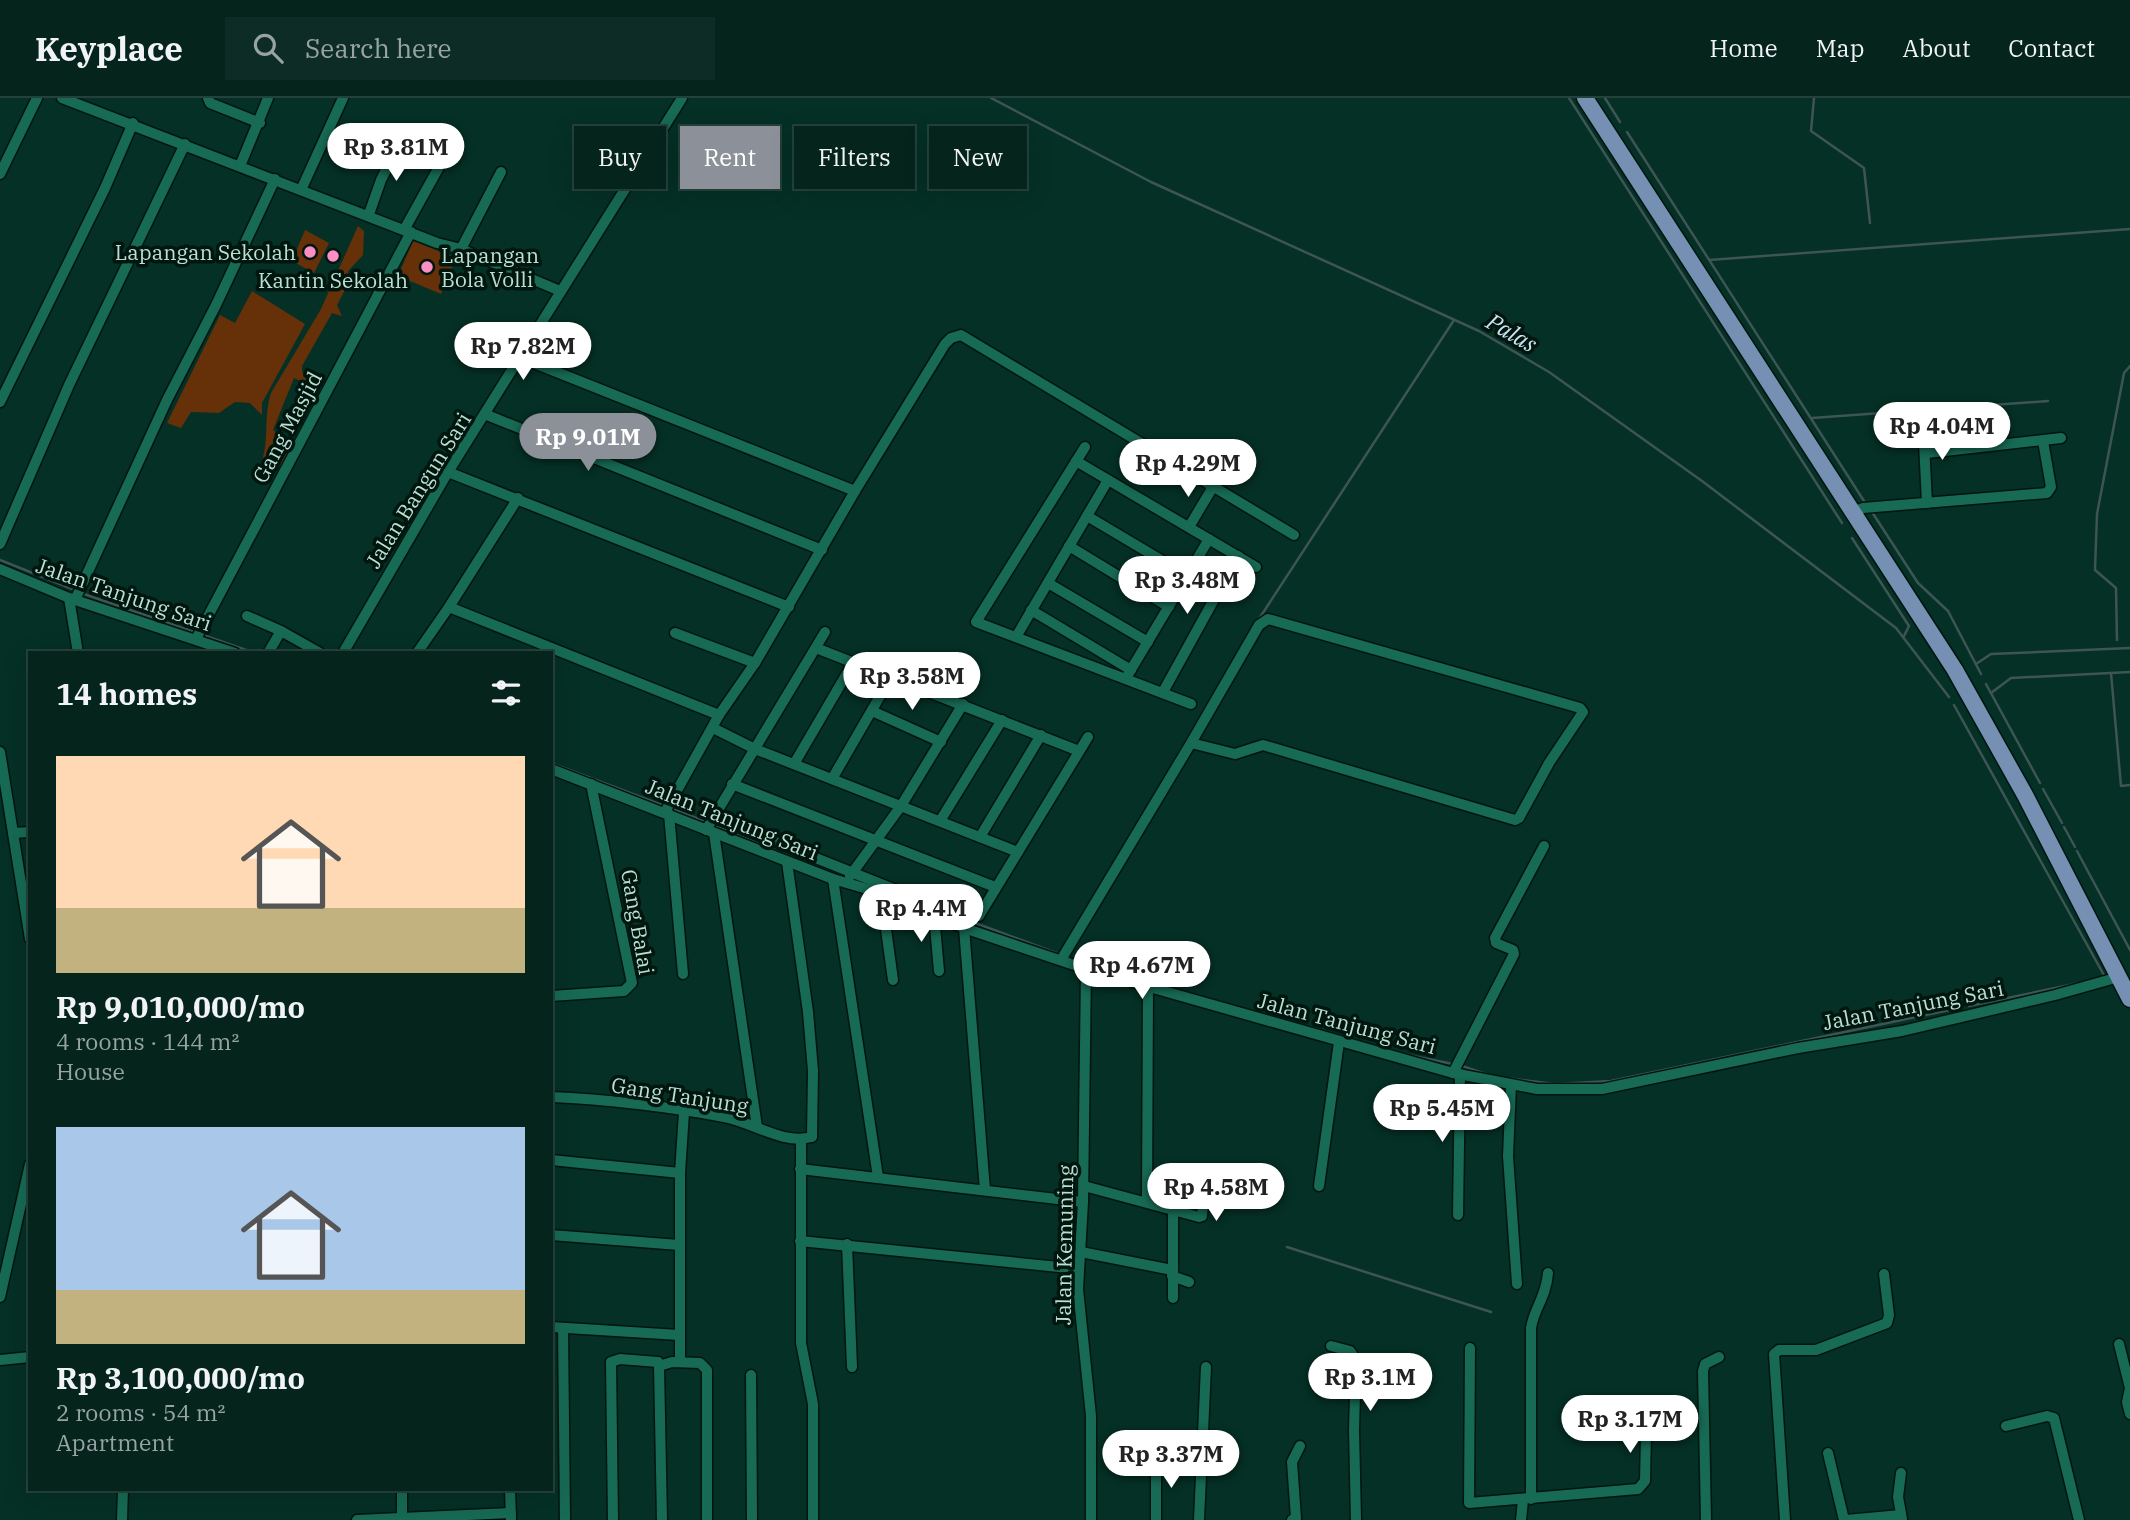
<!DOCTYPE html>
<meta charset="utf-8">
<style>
:root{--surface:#04241c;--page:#0d2c25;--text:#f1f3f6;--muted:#97a4a3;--line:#25413b;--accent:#8c9099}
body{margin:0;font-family:"IBM Plex Serif",serif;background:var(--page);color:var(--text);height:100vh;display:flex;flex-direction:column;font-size:26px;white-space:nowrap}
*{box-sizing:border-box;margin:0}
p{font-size:23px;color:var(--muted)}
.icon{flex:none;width:38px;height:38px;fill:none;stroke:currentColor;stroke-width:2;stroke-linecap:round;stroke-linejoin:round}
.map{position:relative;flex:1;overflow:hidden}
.details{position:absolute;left:28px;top:553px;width:525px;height:840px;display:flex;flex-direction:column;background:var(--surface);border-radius:0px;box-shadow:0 7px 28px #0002,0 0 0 2px var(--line)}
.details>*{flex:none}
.banner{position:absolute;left:574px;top:28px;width:665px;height:63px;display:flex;gap:14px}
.price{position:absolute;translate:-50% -60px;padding:0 16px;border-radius:24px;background:#fff;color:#222;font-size:23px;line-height:46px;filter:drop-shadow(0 2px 4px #0008)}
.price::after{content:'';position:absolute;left:50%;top:42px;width:21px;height:16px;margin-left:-10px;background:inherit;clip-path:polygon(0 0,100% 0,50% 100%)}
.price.selected{background:var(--accent);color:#fff}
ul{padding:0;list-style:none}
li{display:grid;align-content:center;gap:14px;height:371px;padding:0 28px}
li span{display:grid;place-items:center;height:217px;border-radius:0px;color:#555}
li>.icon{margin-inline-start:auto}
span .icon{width:126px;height:126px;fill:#fffc;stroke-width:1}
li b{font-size:30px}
h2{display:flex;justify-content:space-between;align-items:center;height:84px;padding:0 28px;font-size:30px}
.chip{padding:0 24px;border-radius:0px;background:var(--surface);box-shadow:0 7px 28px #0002,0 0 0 2px var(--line);font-size:24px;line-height:63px}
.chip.selected{background:var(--accent);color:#fff}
header{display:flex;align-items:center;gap:42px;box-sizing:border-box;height:98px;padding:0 35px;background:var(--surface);border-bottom:2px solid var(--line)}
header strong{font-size:33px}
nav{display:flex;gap:38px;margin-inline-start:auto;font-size:24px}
.search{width:490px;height:63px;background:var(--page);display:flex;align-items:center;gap:18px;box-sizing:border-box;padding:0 24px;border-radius:0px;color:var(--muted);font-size:26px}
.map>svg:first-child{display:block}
.green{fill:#663009}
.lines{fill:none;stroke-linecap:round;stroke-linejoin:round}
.stream{stroke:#3e5455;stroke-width:2.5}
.minor-casing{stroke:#01160f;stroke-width:13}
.primary-casing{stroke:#01160f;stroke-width:19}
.minor{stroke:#176a54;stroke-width:10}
.primary{stroke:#7590b3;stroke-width:16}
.poi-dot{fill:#fb8fc4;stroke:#01160f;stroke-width:2.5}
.labels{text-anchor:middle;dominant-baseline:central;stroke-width:7;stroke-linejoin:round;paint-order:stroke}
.poi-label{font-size:21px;fill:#bbdfd1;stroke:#01160f;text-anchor:end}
.street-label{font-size:21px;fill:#bbdfd1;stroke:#01160f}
.water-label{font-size:23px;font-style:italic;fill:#cce6f3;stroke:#01160f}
</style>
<header>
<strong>Keyplace</strong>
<div class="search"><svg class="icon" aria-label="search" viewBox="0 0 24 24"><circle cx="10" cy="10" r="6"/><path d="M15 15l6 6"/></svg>Search here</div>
<nav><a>Home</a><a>Map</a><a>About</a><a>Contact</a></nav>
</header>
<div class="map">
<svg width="2130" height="1422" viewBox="0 0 2130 1422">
<rect width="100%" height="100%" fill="#053025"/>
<g class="green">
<path d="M358 128 364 133 363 157 348 173 349 184 337 207 342 218 332 215 302 268V274L319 287 316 290 294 280 273 332 291 344 283 365 274 372 265 371 261 366C270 342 263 319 271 295L321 211Z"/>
<polygon points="305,132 329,145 314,175 292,163"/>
<polygon points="413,143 456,160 441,196 398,178"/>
<polygon points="252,193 305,226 262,305 262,317 250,305 235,304 219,315 191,314 181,330 167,325 220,217 235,225"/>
</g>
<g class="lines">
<g class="stream">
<polyline points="991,0 1151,84 1479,233 1549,274 1702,383 1896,530 1949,599"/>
<polyline points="1569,0 1842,425"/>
<polyline points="1605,0 1620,24"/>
<polyline points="1814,0 1811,33 1864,70 1870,125"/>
<polyline points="1627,34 1864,403"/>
<polyline points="1709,162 2130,131"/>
<polyline points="1812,320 2048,303"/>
<polyline points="1872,414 1918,485 1948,513 1981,576"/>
<polyline points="1852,440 1909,528 1904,538"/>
<polyline points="0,462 75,492"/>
<polyline points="81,495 255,555"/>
<polyline points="1257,524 1454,222"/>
<polyline points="2117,542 2116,490 2095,472 2097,416 2124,275 2130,268"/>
<polyline points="1976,566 1991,556 2130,550"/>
<polyline points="2111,575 2121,688 2130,687"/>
<polyline points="1986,586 2040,685"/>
<polyline points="1991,595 2011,580 2130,574"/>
<polyline points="1954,607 2105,879"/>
<polyline points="551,665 807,762"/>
<polyline points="2043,691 2062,725"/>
<polyline points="1152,702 1212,599"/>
<polyline points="2064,729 2075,749"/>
<polyline points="2077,753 2130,852"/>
<polyline points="967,822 1059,856"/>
<polyline points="1969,908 2089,883"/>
<polyline points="1408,957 1453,966"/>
<polyline points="1462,968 1489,977"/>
<polyline points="1506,980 1555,986 1611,983 1959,910"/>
<polyline points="1287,1149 1491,1214"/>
</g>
<defs>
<g id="minor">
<polyline points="62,0 437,145 461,151 560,193"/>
<polyline points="208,0 210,5 260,25"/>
<polyline points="240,68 268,0"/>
<polyline points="0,76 37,0"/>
<polyline points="301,92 343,0"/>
<polyline points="369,116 381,82 400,43"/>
<polyline points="404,132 454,42"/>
<polyline points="461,151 501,74"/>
<polyline points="519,259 855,393 755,565 719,617 665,714"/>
<polyline points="0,304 105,90 133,25"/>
<polyline points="487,317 822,452"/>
<polyline points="1923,325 1927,405"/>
<polyline points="1085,349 976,524 1191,606"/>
<polyline points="1927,355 2061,340"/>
<polyline points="1076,363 1256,469"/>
<polyline points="448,374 789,509"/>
<polyline points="855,393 945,246 951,240 961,237 1294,437"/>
<polyline points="1853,414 1863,410 2047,395 2051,389 2043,343"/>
<polyline points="1087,418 1188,478"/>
<polyline points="1189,429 1214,387"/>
<polyline points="0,446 69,287 185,46"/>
<polyline points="1069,448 1169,509"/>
<polyline points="0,471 69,500 235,555"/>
<polyline points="1048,485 1148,544"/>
<polyline points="69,500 78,555"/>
<polyline points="75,502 167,302 216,207 275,81"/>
<polyline points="449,509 518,400"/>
<polyline points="1031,512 1131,572"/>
<polyline points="247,518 281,533 268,555"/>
<polyline points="281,533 320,555"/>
<polyline points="675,535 755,565"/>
<polyline points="1016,539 1108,382"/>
<polyline points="196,541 411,134"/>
<polyline points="816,550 1079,653"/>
<polyline points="343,555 448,374 682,0"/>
<polyline points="417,555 449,509 719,617"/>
<polyline points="1126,580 1209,441"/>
<polyline points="1163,594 1238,458"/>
<polyline points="872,613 941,644"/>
<polyline points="713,630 755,651 1018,754"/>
<polyline points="0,654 30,841"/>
<polyline points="794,666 853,565"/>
<polyline points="551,671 833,781 881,795 964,830 1086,871 1453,975 1537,991 1602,991 1798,950 1902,933 2055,897 2119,879"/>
<polyline points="832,681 891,579"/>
<polyline points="732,686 995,789"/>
<polyline points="669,716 683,876"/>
<polyline points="713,719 964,819"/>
<polyline points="940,723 1002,622"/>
<polyline points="706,732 825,534"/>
<polyline points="13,735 30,734"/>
<polyline points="714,735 757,1029"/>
<polyline points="980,739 1041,637"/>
<polyline points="850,778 901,708 963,606"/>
<polyline points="833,781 878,1079"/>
<polyline points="881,795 893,882"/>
<polyline points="934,817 939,873"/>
<polyline points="979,818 1088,639"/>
<polyline points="964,830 985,1092"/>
<polyline points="1061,862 1191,645 1235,656 1263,647 1515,722 1519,720 1549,665 1583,614 1580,610 1268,521 1259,527 1191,645"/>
<polyline points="1086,871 1083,1104 1078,1191 1091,1318 1091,1422"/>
<polyline points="551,898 624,893 632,885 591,686"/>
<polyline points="1453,975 1514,856 1513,852 1496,845 1495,840 1544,748"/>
<polyline points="1511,987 1508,1058 1517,1186"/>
<path d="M551 999C604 1001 672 1009 724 1019 753 1024 782 1047 812 1039L813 973 808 914 787 764"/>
<polyline points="801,1042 801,1245 813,1306 813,1422"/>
<polyline points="551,1062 680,1075"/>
<polyline points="800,1071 1083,1104"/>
<polyline points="1084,1088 1199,1119 1202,1118 1206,1073"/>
<polyline points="1319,1088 1339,944"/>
<polyline points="1147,1103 1148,889"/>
<polyline points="1458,1117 1460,976"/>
<polyline points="551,1137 679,1147"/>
<polyline points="800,1143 1079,1171"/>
<polyline points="847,1146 852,1269"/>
<polyline points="1081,1154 1172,1172"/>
<polyline points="1172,1178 1189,1184"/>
<polyline points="0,1199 30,1066"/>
<polyline points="1173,1200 1173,1113"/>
<polyline points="551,1229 679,1237"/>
<polyline points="563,1230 565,1422"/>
<polyline points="2119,1246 2130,1290 2127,1304 2130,1316"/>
<polyline points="1331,1248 1350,1253 1356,1262 1354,1332 1356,1422"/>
<polyline points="1470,1250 1469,1405 1638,1391 1645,1383 1646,1335"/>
<polyline points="0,1262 30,1259"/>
<polyline points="680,1264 680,1075 684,1014"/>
<polyline points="751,1277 752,1422"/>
<polyline points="2006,1328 2047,1318 2054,1320 2079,1422"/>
<polyline points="1828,1355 1844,1422"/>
<polyline points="1901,1375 1898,1399 1902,1421"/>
<polyline points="510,1391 511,1422"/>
<path d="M1531 1401V1230C1534 1210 1546 1200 1548 1175"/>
<polyline points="122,1422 123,1391"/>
<polyline points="357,1422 511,1415"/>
<polyline points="402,1422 402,1391"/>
<polyline points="613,1422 611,1264 620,1261 658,1264 659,1268"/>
<polyline points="662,1422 659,1268 672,1264 700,1265 707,1272 707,1422"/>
<polyline points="1156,1422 1156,1361"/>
<polyline points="1199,1422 1206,1269"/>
<polyline points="1292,1422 1296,1420 1292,1364 1300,1348"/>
<polyline points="1521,1422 1523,1402"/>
<polyline points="1706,1422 1703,1273 1705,1266 1719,1259"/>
<polyline points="1785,1422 1774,1256 1779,1252 1816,1252 1887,1225 1889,1217 1884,1176"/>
<polyline points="1846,1422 1901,1417"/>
</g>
<polyline id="primary" points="1585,0 1955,572 2025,697 2130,901"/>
</defs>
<use href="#minor" class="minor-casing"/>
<use href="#primary" class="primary-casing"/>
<use href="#minor" class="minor"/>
<use href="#primary" class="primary"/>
</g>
<g class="poi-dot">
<circle cx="310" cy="154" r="7"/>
<circle cx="333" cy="158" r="7"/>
<circle cx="427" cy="169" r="7"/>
</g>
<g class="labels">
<g class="poi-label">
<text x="296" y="154">Lapangan Sekolah</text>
<text x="441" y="157" text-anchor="start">Lapangan<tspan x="441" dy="24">Bola Volli</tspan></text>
<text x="333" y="182" text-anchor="middle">Kantin Sekolah</text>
</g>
<g class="street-label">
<text transform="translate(287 329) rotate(-62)">Gang Masjid</text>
<text transform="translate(418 392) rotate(-58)">Jalan Bangun Sari</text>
<text transform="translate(124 496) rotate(19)">Jalan Tanjung Sari</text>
<text transform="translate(732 721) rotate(22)">Jalan Tanjung Sari</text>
<text transform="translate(638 824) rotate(80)">Gang Balai</text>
<text transform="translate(1913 907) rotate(-11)">Jalan Tanjung Sari</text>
<text transform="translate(1347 925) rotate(15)">Jalan Tanjung Sari</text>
<text transform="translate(680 997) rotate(9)">Gang Tanjung</text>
<text transform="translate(1064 1147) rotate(-89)">Jalan Kemuning</text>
</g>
<g class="water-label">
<text transform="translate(1512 234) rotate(30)">Palas</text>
</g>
</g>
</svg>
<b class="price" style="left:396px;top:85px">Rp 3.81M</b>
<b class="price" style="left:523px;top:284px">Rp 7.82M</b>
<b class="price" style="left:1942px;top:364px">Rp 4.04M</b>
<b class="price selected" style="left:588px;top:375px">Rp 9.01M</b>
<b class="price" style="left:1188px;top:401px">Rp 4.29M</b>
<b class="price" style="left:1187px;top:518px">Rp 3.48M</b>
<b class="price" style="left:912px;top:614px">Rp 3.58M</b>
<b class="price" style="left:921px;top:846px">Rp 4.4M</b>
<b class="price" style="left:1142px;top:903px">Rp 4.67M</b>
<b class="price" style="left:1442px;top:1046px">Rp 5.45M</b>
<b class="price" style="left:1216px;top:1125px">Rp 4.58M</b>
<b class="price" style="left:1370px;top:1315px">Rp 3.1M</b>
<b class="price" style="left:1630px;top:1357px">Rp 3.17M</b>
<b class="price" style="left:1171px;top:1392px">Rp 3.37M</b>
<div class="banner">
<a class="chip">Buy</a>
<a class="chip selected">Rent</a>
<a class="chip">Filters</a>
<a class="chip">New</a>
</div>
<section class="details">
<h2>14 homes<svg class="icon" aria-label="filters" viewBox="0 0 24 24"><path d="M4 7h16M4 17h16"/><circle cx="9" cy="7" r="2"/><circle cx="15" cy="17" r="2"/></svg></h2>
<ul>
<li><span style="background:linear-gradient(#ffd9b3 70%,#c2b280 0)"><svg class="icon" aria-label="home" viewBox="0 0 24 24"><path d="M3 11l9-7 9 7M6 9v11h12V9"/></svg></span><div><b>Rp 9,010,000/mo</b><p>4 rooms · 144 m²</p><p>House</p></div></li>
<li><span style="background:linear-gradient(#a9c7e8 75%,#c2b280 0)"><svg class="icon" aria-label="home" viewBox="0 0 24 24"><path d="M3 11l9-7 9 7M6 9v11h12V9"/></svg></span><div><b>Rp 3,100,000/mo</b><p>2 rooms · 54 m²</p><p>Apartment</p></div></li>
</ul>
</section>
</div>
